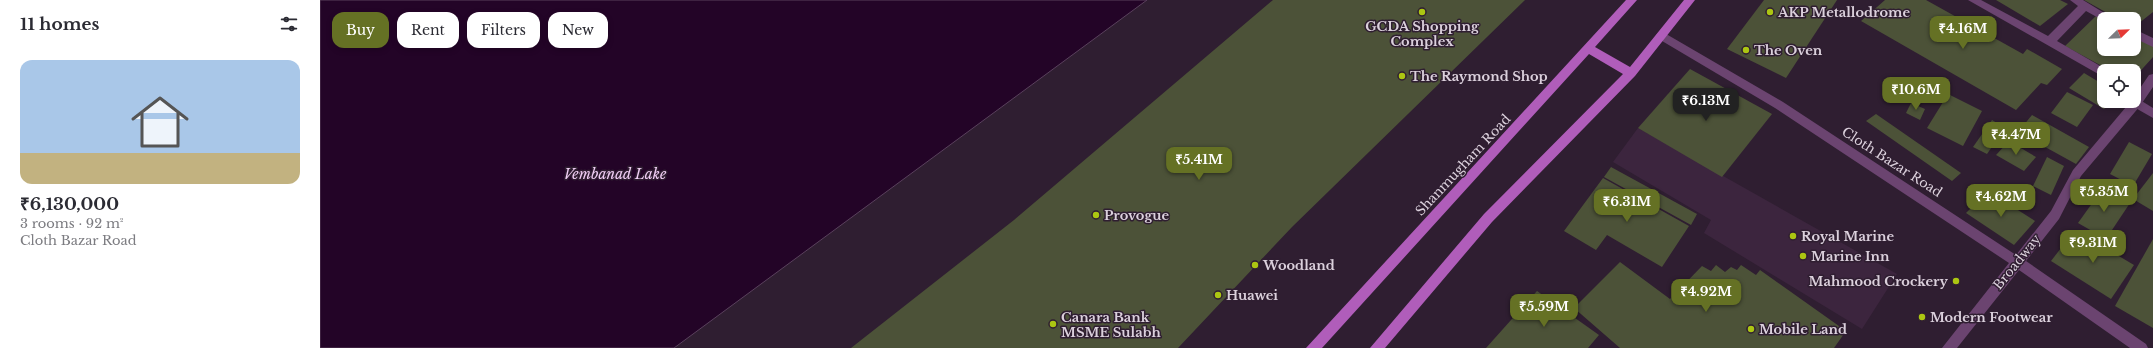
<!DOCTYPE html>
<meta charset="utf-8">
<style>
:root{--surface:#fff;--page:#f2f2f3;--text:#2b2b33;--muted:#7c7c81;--accent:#657124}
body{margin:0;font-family:"Libre Baskerville",serif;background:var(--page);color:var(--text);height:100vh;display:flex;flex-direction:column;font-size:15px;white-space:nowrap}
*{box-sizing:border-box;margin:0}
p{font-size:13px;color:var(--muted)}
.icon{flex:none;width:22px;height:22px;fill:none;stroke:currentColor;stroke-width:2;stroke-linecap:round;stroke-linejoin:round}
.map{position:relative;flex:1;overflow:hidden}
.details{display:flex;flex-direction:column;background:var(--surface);width:320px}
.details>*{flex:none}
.hud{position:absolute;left:12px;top:12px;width:380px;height:36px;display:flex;gap:8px}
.needle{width:26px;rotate:67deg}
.controls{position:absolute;left:1777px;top:12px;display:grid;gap:8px}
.controls a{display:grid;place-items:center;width:44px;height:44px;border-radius:8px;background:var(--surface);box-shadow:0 2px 6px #0003;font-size:20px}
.price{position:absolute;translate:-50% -34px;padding:0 9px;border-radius:8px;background:var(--accent);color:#fff;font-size:13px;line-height:26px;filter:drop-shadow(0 1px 2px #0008)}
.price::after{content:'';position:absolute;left:50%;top:24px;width:12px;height:9px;margin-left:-6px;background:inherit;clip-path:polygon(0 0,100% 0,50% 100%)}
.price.selected{background:#222;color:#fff}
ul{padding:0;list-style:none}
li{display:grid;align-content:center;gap:8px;height:212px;padding:0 20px}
li span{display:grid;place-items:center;height:124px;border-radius:12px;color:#555}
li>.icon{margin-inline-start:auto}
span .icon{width:72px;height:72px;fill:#fffc;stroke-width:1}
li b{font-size:17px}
h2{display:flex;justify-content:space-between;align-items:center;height:48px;padding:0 20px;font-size:17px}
.pill{padding:0 14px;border-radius:12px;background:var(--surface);box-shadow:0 2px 6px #0003;font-size:14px;line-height:36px}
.pill.selected{background:var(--accent);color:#fff}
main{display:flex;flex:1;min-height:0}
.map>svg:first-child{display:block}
.built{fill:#3c253e}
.water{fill:#230427;stroke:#5a415d}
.building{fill:#4c5238}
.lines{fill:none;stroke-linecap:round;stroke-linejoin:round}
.lane{fill:#6b4470;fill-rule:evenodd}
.street{fill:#6b4470;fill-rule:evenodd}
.primary{fill:#b05dba;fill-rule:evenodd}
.poi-dot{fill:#acc612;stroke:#2f1e31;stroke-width:1.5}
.labels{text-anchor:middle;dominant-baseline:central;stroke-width:3;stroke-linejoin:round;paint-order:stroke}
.poi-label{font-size:13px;font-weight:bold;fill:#dbd0dc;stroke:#2f1e31;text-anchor:start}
.street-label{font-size:13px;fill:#dbd0dc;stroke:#2f1e31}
.water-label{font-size:14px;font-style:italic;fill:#f2cff6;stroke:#2f1e31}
</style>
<main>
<section class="details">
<h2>11 homes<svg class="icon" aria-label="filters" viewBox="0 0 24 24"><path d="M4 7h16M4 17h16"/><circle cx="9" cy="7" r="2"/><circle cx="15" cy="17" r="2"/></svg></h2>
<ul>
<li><span style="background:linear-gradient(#a9c7e8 75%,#c2b280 0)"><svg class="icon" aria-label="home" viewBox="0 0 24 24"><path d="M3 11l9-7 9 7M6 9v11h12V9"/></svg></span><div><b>₹6,130,000</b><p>3 rooms · 92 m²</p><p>Cloth Bazar Road</p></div></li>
</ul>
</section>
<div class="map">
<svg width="1833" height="348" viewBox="0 0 1833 348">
<rect width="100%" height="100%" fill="#2f1e31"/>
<polygon class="built" points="1318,128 1577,274 1542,329 1384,233 1391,220 1293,162"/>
<polygon class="water" points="0,0 827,0 354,348 0,348"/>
<g class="building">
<polygon points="953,0 1205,0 972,227 858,348 531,348 694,220"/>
<polygon points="1444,0 1517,0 1466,78 1407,49"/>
<polygon points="1565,0 1606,0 1703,54 1707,49 1742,69 1727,85 1721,83 1696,110 1541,21"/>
<polygon points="1676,0 1740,0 1748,4 1720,26"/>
<polygon points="1764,0 1833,0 1833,12 1814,27 1814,19 1798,19"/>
<polygon points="1776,16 1784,20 1784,49 1814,49 1814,36 1833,46 1833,57 1814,78 1814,71 1791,71 1745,46"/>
<polygon points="1370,69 1452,114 1402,177 1318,128"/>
<polygon points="1764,73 1784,85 1784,101 1792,101 1784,109 1749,88"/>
<polygon points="1747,92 1773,105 1757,127 1731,113"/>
<polygon points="1628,94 1662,111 1643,146 1607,128"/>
<polygon points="1591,103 1605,109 1600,120 1586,113"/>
<polygon points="1556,114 1641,173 1632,181 1546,121"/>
<polygon points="1712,115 1769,147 1756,164 1698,132"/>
<polygon points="1672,120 1685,128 1667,154 1653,147"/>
<polygon points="1689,141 1716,157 1704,171 1676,155"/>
<polygon points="1809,142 1832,154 1813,186 1790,174"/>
<polygon points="1727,157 1744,166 1731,195 1713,186"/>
<polygon points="1291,167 1377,214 1371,225 1284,177"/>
<polygon points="1833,173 1833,211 1813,199"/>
<polygon points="1283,178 1369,226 1342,267 1287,235 1276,250 1244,231"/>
<polygon points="1783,188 1810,203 1786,239 1758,223"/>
<polygon points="1668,191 1715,221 1694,245 1646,213"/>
<polygon points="1755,230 1814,265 1791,299 1731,261"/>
<polygon points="1833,239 1833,328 1795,306"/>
<polygon points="1300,262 1350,299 1382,266 1391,271 1396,265 1405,272 1411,267 1417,270 1421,265 1436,275 1440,270 1526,331 1514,348 1300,348 1254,308"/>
<polygon points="1217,291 1279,335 1268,348 1166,348"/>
</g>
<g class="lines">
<g class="lane">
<polygon points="1648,0 1661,0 1728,36 1758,6 1750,0 1763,0 1794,19 1784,19 1784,21 1766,11 1737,41 1789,71 1784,71 1784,76 1780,75"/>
<polygon points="1814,29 1833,38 1833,47 1814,38"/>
<polygon points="1814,85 1826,90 1828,93 1826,96 1822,97 1814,94"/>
<polygon points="1814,99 1820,100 1833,108 1833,118 1812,106 1810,103"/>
</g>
<polygon class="street" points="1341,31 1463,102 1696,255 1731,211 1753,170 1811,101 1814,101 1814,97 1829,75 1833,74 1833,87 1820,106 1761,176 1739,219 1706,261 1826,344 1828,348 1810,348 1699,270 1637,348 1622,348 1689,263 1455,108 1337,38 1336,35"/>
<polygon class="primary" points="1306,0 1317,0 1275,47 1310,67 1364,0 1375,0 1315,76 1172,222 1065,348 1050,348 1164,214 1303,74 1269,54 1002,348 986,348"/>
</g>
<g class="poi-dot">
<circle cx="1102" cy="12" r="4"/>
<circle cx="1450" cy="12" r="4"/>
<circle cx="1426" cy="50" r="4"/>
<circle cx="1082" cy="76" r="4"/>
<circle cx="776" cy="215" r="4"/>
<circle cx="1473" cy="236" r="4"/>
<circle cx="1483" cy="256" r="4"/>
<circle cx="935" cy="265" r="4"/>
<circle cx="1636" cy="281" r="4"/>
<circle cx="898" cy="295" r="4"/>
<circle cx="1602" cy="317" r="4"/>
<circle cx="733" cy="324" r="4"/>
<circle cx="1431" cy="329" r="4"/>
</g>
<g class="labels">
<g class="poi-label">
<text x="1458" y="12">AKP Metallodrome</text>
<text x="1102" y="26" text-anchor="middle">GCDA Shopping<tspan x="1102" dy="15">Complex</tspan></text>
<text x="1434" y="50">The Oven</text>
<text x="1090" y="76">The Raymond Shop</text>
<text x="784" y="215">Provogue</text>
<text x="1481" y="236">Royal Marine</text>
<text x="1491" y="256">Marine Inn</text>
<text x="943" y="265">Woodland</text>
<text x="1628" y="281" text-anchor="end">Mahmood Crockery</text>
<text x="906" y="295">Huawei</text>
<text x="741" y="317">Canara Bank<tspan x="741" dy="15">MSME Sulabh</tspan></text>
<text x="1610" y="317">Modern Footwear</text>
<text x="1439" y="329">Mobile Land</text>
</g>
<g class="street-label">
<text transform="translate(1572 162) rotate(33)">Cloth Bazar Road</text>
<text transform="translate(1143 165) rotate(-47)">Shanmugham Road</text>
<text transform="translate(1697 262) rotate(-51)">Broadway</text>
</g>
<g class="water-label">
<text x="295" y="174">Vembanad Lake</text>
</g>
</g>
</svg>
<div class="controls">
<a><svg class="needle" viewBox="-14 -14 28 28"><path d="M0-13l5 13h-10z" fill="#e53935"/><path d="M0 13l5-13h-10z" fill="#7c7c81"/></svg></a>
<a><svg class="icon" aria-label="locate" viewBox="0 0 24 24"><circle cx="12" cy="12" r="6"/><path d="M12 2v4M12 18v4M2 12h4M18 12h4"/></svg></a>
</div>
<b class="price" style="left:1643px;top:50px">₹4.16M</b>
<b class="price" style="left:1596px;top:111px">₹10.6M</b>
<b class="price selected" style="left:1386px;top:122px">₹6.13M</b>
<b class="price" style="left:1696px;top:156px">₹4.47M</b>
<b class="price" style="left:879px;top:181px">₹5.41M</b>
<b class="price" style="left:1784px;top:213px">₹5.35M</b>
<b class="price" style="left:1681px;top:218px">₹4.62M</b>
<b class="price" style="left:1307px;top:223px">₹6.31M</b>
<b class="price" style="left:1773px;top:264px">₹9.31M</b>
<b class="price" style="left:1386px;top:313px">₹4.92M</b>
<b class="price" style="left:1224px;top:328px">₹5.59M</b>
<div class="hud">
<a class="pill selected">Buy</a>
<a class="pill">Rent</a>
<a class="pill">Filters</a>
<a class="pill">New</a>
</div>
</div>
</main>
